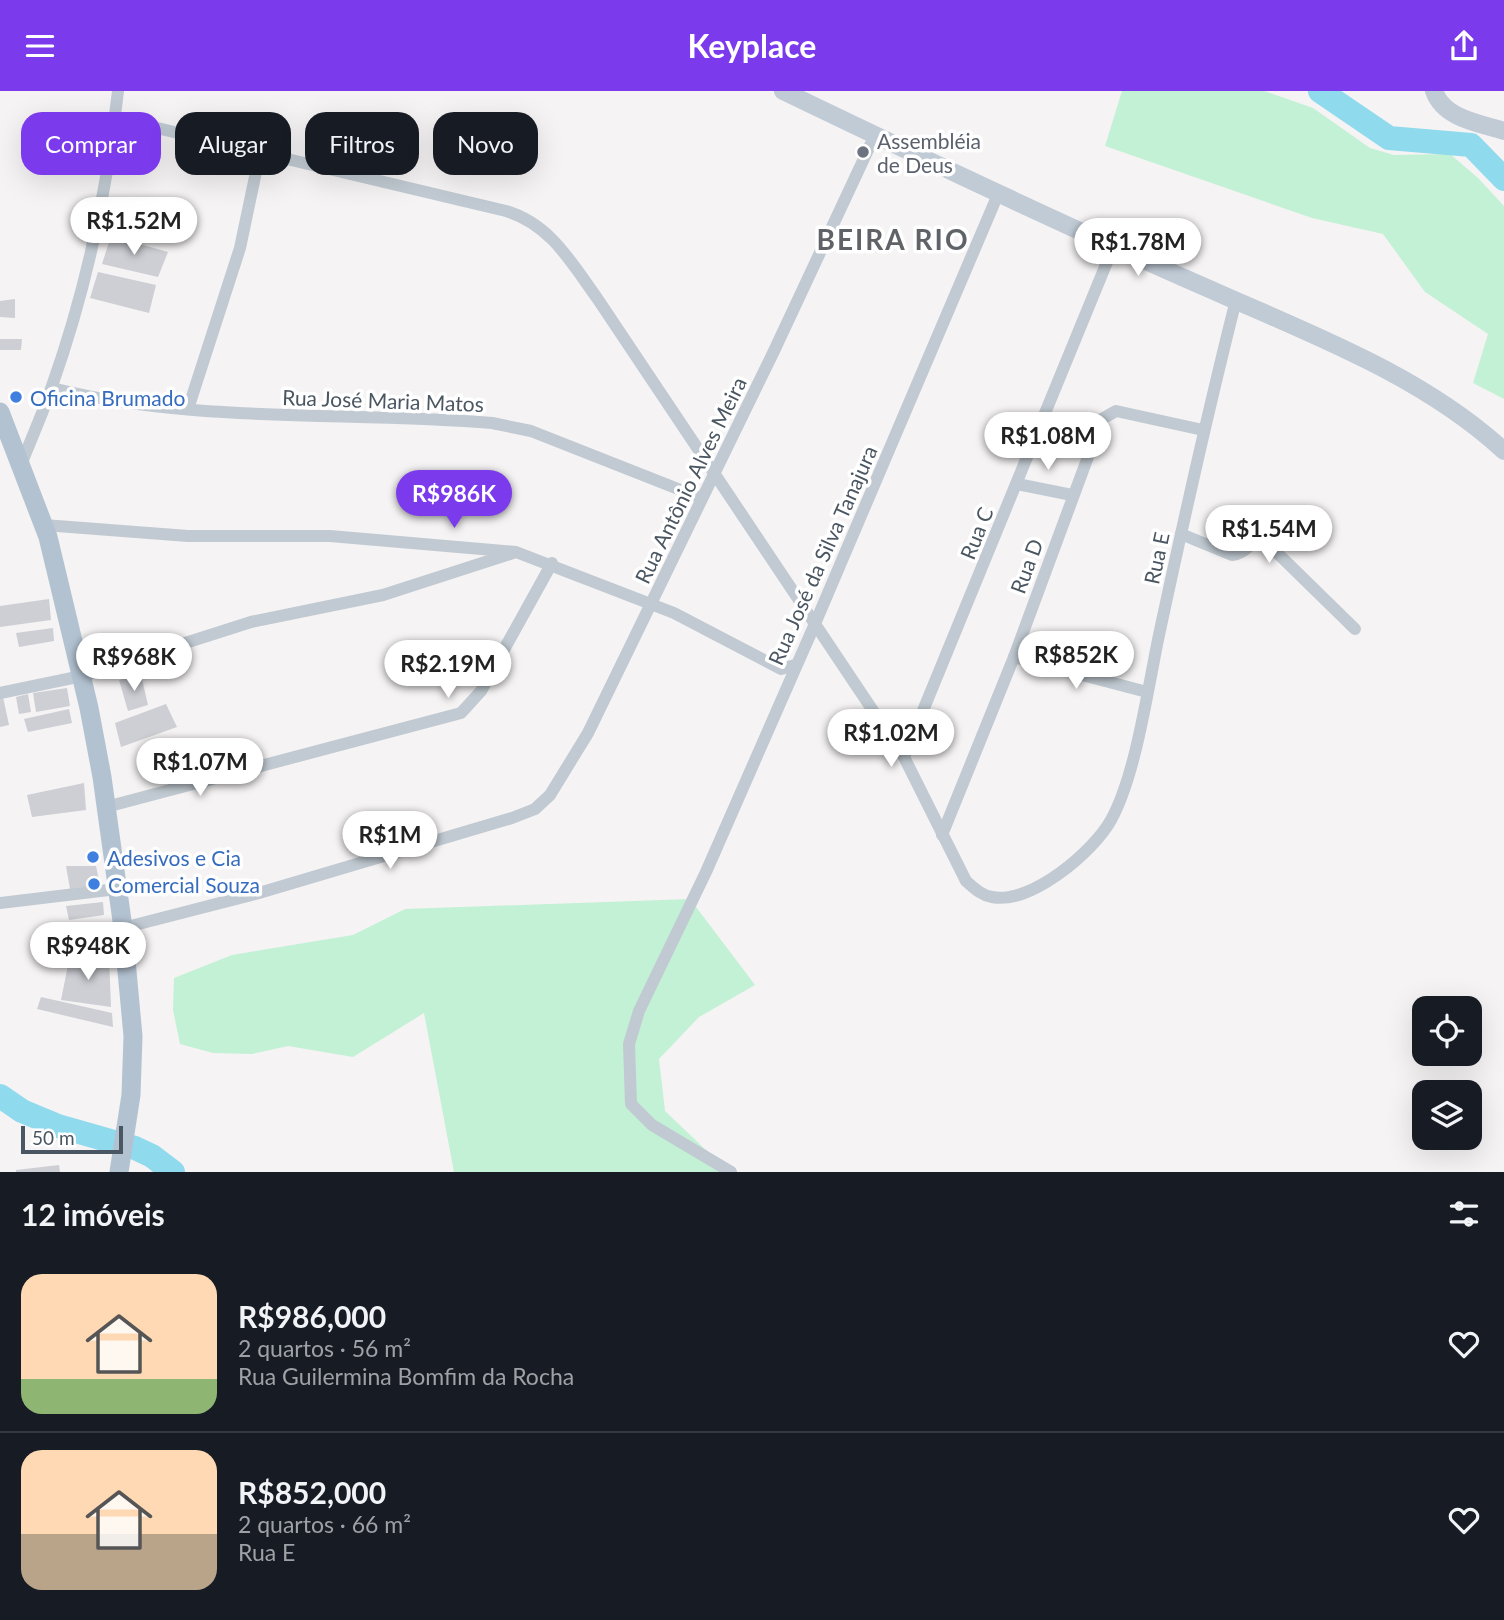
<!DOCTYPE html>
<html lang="pt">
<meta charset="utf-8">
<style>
:root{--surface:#171b24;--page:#242831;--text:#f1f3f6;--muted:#9ea1a6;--line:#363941;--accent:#7c3aed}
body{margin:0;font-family:Lato,sans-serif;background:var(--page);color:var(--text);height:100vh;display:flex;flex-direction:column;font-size:26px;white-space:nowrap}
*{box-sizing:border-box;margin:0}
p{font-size:23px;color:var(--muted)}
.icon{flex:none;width:38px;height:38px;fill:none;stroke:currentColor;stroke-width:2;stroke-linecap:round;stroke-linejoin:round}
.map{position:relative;height:1081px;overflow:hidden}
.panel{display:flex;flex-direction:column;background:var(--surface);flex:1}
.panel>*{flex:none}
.banner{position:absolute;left:21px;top:21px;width:700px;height:63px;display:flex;gap:14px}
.tools{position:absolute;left:1412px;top:905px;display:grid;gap:14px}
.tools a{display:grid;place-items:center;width:70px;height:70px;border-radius:14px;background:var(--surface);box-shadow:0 7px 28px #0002;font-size:35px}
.scale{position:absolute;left:21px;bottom:18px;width:102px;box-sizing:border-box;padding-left:7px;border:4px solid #4a5661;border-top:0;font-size:19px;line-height:24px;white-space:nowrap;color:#4a5661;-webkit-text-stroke:5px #fff;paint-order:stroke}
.price{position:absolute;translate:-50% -60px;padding:0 16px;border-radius:24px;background:#fff;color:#222;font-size:23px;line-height:46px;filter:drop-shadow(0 2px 4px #0008)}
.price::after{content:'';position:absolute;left:50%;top:42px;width:21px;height:16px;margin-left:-10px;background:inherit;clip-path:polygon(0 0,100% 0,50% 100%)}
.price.current{background:var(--accent);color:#fff}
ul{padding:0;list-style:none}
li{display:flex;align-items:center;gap:21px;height:175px;padding:0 21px}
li+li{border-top:2px solid var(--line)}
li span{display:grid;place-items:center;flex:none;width:196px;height:140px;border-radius:21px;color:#555}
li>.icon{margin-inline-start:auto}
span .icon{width:84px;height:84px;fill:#fffc;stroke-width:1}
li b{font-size:30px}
h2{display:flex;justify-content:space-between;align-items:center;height:84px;padding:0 21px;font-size:30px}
.tag{padding:0 24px;border-radius:21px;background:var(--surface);box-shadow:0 7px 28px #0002;font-size:24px;line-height:63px}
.tag.current{background:var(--accent);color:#fff}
header{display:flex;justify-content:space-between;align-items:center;height:91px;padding:0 21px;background:var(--accent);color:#fff;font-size:32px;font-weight:700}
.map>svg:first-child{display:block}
.green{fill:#c3f1d5}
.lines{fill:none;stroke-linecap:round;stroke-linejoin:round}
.river{stroke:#90daee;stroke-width:24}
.building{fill:#cdcfd5}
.street{stroke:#c1cad2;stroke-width:12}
.secondary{stroke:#c1cbd6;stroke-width:18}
.primary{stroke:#b3c2d1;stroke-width:19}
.worship-dot{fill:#6b7280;stroke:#fff;stroke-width:2.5}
.shop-dot{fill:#3f7fe0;stroke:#fff;stroke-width:2.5}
.labels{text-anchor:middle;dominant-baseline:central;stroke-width:7;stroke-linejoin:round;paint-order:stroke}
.worship-label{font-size:21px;fill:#5b616d;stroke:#fff;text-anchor:start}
.shop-label{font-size:21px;fill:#366cbe;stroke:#fff;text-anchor:start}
.street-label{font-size:21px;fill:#4a5661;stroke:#fff}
.district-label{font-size:28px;font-weight:bold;letter-spacing:2px;fill:#5f6368;stroke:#fff}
</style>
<header><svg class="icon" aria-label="menu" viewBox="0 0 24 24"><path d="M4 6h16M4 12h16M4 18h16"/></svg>Keyplace<svg class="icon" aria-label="share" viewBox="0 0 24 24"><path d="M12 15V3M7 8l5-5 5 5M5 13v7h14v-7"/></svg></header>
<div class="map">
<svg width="1504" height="1081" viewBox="0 0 1504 1081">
<rect width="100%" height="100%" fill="#f5f3f3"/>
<g class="green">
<polygon points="1122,0 1264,0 1313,17 1370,57 1394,64 1450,63 1478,87 1504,115 1504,308 1473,292 1488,243 1425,201 1383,143 1312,127 1105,55"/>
<polygon points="690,808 755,894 699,926 659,968 665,1020 729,1081 454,1081 424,922 353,966 288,955 252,963 213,962 180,953 173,919 174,887 232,864 353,844 405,818"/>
</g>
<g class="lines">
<g class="river">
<polyline points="1320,0 1389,47 1471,54 1504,88"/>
<polyline points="0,1005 22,1020 58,1035 135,1057 152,1065 173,1081"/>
</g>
</g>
<g class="building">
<polygon points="111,145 168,161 158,186 102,173"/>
<polygon points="98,181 156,194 149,222 90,207"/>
<polygon points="15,208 15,227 0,226 0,210"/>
<polygon points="0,248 22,248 21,259 0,259"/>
<polygon points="49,508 51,529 0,536 0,515"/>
<polygon points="53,537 54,550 19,556 16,542"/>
<polygon points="141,584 148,614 128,620 119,589"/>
<polygon points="67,597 70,615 36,621 33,602"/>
<polygon points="28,603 31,621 19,623 16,606"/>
<polygon points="0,606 3,606 9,634 0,636"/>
<polygon points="166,613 177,636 121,656 115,632"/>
<polygon points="69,618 72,632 28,641 24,628"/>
<polygon points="84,692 86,719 32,726 27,704"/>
<polygon points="66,775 96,775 100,794 70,798"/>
<polygon points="103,811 104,824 69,829 66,815"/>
<polygon points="107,831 109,856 72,859 71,835"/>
<polygon points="109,866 111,916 61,909 69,869"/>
<polygon points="41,906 112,922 113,936 37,918"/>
<polygon points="59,1074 60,1081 16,1081 16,1079"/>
</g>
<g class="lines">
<g class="street">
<path d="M115 27 506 120C550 133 571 171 597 207L904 666 966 790C974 797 981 804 992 806 1031 814 1094 760 1111 729 1136 684 1148 596 1159 544 1183 432 1208 320 1236 209"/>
<path d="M52 297C195 333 346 320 492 332L531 340 701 407"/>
<polyline points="188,318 240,157 260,62"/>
<path d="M21 374C31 348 43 322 52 295 86 199 107 101 118 0"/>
<polyline points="1017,393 1072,404"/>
<polyline points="44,434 188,445 330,445 516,461 674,522 781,578 795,574"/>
<path d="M1181 443 1232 464C1246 463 1251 449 1263 448L1355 538"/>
<polyline points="1014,566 1147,601"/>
<polyline points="0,602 82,585 251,531 383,504 513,462"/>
<polyline points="904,666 1114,154"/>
<polyline points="106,716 461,622 481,600 552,472"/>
<polyline points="942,744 1014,566 1102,328 1116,320 1203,339"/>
<polyline points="0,812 117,798"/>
<polyline points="123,837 259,802 512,727 535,718 550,704 588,642 774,260 875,44"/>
<polyline points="731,1081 652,1034 631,1013 629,953 639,920 706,781 814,535 999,101"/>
</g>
<g class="secondary">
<path d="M783 0C924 68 1065 135 1207 197 1308 242 1422 284 1504 360"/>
<path d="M1434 0C1444 28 1479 32 1504 40"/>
</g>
<polyline class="primary" points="0,321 48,446 89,617 102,686 123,837 133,945 131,1004 119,1081"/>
</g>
<circle class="worship-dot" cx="863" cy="61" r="7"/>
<g class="shop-dot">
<circle cx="16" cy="306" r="7"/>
<circle cx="93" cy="766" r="7"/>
<circle cx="94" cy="793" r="7"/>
</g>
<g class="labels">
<g class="worship-label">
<text x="877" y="49">Assembléia<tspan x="877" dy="24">de Deus</tspan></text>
</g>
<g class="shop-label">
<text x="30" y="306">Oficina Brumado</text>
<text x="107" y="766">Adesivos e Cia</text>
<text x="108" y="793">Comercial Souza</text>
</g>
<g class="street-label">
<text transform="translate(383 309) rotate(2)">Rua José Maria Matos</text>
<text transform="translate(690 389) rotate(-64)">Rua Antônio Alves Meira</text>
<text transform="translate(976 442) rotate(-68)">Rua C</text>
<text transform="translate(822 464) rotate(-66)">Rua José da Silva Tanajura</text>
<text transform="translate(1156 467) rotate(-78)">Rua E</text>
<text transform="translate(1026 475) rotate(-70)">Rua D</text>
</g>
<g class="district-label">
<text x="893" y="148">BEIRA RIO</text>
</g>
</g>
</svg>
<div class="tools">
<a><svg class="icon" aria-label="locate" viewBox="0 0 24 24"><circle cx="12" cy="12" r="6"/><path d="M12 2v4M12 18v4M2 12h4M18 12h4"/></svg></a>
<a><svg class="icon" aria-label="layers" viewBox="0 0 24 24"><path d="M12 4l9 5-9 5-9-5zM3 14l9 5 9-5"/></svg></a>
</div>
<div class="scale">50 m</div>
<b class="price" style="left:134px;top:166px">R$1.52M</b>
<b class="price" style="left:1138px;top:187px">R$1.78M</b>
<b class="price" style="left:1048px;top:381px">R$1.08M</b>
<b class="price current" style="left:454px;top:439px">R$986K</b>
<b class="price" style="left:1269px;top:474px">R$1.54M</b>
<b class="price" style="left:1076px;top:600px">R$852K</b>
<b class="price" style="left:134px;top:602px">R$968K</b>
<b class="price" style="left:448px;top:609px">R$2.19M</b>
<b class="price" style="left:891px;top:678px">R$1.02M</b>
<b class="price" style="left:200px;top:707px">R$1.07M</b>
<b class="price" style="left:390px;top:780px">R$1M</b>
<b class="price" style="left:88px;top:891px">R$948K</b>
<div class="banner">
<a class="tag current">Comprar</a>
<a class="tag">Alugar</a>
<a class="tag">Filtros</a>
<a class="tag">Novo</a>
</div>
</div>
<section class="panel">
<h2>12 imóveis<svg class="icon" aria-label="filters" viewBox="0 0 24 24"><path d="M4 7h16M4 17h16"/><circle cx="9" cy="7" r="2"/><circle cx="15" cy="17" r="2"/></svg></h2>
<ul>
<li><span style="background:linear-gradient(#ffd9b3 75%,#8fb573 0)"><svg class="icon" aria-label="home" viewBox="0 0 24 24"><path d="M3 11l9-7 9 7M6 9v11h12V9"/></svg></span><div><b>R$986,000</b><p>2 quartos · 56 m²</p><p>Rua Guilermina Bomfim da Rocha</p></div><svg class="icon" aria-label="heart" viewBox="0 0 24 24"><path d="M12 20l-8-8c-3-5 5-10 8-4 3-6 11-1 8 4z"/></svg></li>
<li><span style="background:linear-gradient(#ffd9b3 60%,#b9a48a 0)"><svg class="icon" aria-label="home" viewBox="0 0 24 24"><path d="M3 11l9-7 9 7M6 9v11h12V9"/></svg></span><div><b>R$852,000</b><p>2 quartos · 66 m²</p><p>Rua E</p></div><svg class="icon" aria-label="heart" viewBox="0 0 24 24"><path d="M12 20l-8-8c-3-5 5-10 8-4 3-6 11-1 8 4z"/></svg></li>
</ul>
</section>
